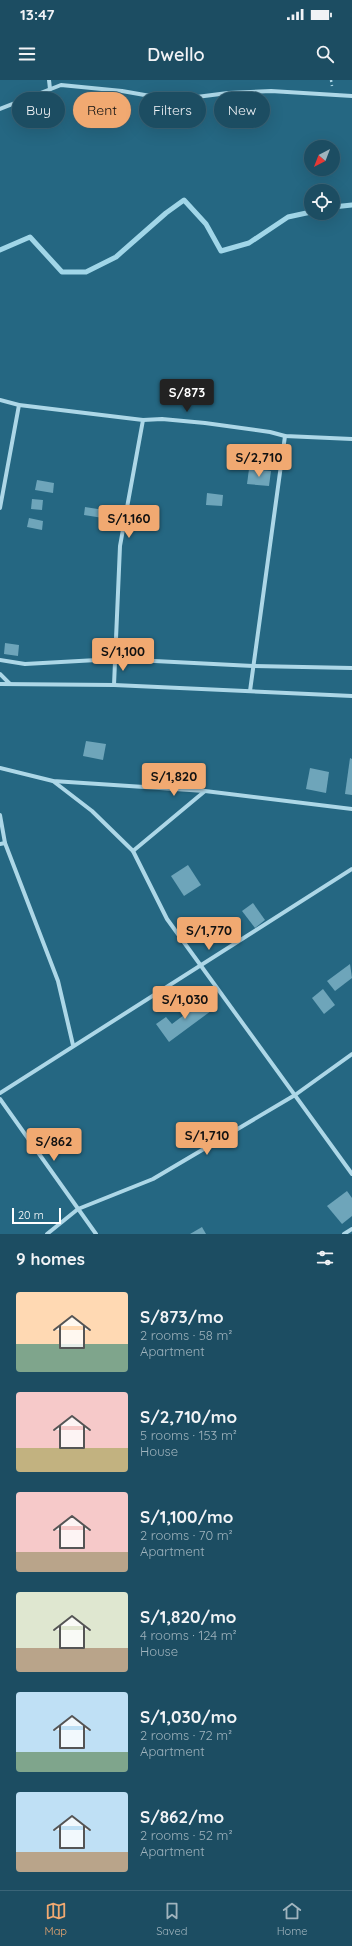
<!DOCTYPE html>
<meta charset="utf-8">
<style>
:root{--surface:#1c4d62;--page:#29576b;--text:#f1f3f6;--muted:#a0b4be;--line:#3a6477;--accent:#f1a971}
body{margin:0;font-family:Quicksand,sans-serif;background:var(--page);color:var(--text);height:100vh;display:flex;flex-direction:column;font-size:15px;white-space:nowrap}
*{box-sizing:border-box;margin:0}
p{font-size:13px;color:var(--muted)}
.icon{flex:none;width:22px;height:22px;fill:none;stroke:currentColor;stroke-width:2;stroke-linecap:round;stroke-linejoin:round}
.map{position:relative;height:1154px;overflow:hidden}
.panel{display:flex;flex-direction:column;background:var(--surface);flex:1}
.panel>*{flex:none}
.top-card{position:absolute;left:12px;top:12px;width:328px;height:36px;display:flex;gap:8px}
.needle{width:26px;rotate:222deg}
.controls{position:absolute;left:304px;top:60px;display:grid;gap:8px}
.controls a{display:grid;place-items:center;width:36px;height:36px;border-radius:50%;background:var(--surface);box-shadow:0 4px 16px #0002,0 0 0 1px var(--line);font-size:20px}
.scale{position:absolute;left:12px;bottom:10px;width:49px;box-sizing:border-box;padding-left:4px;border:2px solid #fff;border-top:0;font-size:11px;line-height:14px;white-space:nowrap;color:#fff;-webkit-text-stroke:3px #256782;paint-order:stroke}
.price{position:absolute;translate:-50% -34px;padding:0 9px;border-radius:4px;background:var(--accent);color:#111;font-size:13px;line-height:26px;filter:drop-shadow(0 1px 2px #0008)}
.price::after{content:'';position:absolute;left:50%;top:24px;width:12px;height:9px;margin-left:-6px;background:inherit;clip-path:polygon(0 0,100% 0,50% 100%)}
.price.selected{background:#222;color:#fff}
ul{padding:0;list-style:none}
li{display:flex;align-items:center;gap:12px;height:100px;padding:0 16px}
li span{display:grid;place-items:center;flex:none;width:112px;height:80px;border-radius:4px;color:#555}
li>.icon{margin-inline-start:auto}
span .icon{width:48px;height:48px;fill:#fffc;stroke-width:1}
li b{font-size:17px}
h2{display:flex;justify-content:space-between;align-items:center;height:48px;padding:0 16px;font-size:17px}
.pill{padding:0 14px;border-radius:18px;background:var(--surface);box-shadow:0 4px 16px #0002,0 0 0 1px var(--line);font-size:14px;line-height:36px}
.pill.selected{background:var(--accent);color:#111}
.status{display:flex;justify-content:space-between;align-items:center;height:28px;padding:0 20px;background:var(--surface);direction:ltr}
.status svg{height:11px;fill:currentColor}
header{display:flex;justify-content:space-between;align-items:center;height:52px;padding:0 16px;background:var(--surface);font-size:18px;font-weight:600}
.menu{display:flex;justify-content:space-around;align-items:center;height:56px;border-top:1px solid var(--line);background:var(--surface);font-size:11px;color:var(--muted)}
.menu a{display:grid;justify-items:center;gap:2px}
.menu .selected{color:var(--accent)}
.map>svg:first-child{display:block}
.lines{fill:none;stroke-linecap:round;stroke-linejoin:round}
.stream{stroke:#a1d6e8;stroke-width:5}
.building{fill:#6ea5ba}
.path{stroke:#add7e7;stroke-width:2.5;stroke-dasharray:2 3;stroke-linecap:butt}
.minor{stroke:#add7e7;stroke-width:4}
</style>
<div class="status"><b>13:47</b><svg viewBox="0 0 49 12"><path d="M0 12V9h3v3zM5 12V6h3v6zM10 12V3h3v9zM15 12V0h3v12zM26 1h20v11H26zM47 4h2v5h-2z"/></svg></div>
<header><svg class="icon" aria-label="menu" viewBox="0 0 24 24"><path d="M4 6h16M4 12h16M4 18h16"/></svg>Dwello<svg class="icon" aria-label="search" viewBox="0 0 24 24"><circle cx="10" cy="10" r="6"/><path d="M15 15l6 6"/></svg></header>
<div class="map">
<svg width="352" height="1154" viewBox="0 0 352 1154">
<rect width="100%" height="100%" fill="#256782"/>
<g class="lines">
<g class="stream">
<polyline points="333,127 352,125"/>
<polyline points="0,170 30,157 62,192 86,192 116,177 166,133 184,120 206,144 221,171 249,163 288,137 311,132"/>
</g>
</g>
<g class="building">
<polygon points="249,389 271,391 269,406 247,404"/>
<polygon points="37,400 54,403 53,413 35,410"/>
<polygon points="207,413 223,415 222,426 206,425"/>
<polygon points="32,419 43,420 42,430 31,429"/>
<polygon points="85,427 104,430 103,438 84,435"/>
<polygon points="29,438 43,441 42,450 27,447"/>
<polygon points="5,563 19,565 18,576 4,574"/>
<polygon points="86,661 106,664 103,680 83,676"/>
<polygon points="350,678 352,679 352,715 345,714"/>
<polygon points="310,688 329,692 326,713 306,709"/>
<polygon points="188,785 201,805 184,816 171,796"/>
<polygon points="253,823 265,840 255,848 242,831"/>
<polygon points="350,884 352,898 335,911 327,901"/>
<polygon points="323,909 335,925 324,934 312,918"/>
<polygon points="208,917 215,928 169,962 156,944 166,937 172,944"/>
<polygon points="347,1111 352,1118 352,1136 342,1144 327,1126"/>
<polygon points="202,1147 206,1154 190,1154"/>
</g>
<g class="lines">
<polyline class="path" points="331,0 332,6"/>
<g class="minor">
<polyline points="49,0 50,9"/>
<polyline points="0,29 61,5 122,11 173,20 228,13 271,11 352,16"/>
<polyline points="0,320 19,325 143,340 162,339 205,343 270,352 285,356 352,359"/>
<polyline points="0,428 19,325"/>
<polyline points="0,580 25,584 115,579 253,586 352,588"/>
<polyline points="0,594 10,604"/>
<polyline points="0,604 114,605 352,616"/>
<polyline points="114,605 120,466 143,340"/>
<polyline points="250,611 285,356"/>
<polyline points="0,688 53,701 205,711 352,729"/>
<polyline points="53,701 92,731 133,771 167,839 352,1094"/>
<polyline points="0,735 5,763 0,764"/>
<polyline points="5,763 58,901 73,965"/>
<polyline points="133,771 205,711"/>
<polyline points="0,1013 352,789"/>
<polyline points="0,1019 96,1154"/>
<polyline points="47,1154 78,1129 153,1099 295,1015 352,974"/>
<polyline points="344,1154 352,1149"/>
</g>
</g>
</svg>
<div class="controls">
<a><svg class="needle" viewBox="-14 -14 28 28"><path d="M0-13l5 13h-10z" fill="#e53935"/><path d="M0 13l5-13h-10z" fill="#a0b4be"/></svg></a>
<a><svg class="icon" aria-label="locate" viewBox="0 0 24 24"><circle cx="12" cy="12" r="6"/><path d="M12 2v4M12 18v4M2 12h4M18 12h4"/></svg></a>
</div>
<div class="scale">20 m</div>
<b class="price selected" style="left:187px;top:333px">S/873</b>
<b class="price" style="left:259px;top:398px">S/2,710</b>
<b class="price" style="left:129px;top:459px">S/1,160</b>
<b class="price" style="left:123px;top:592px">S/1,100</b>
<b class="price" style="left:174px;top:717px">S/1,820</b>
<b class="price" style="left:209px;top:871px">S/1,770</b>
<b class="price" style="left:185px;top:940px">S/1,030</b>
<b class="price" style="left:207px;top:1076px">S/1,710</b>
<b class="price" style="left:54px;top:1082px">S/862</b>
<div class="top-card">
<a class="pill">Buy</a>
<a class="pill selected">Rent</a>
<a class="pill">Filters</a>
<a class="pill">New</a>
</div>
</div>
<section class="panel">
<h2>9 homes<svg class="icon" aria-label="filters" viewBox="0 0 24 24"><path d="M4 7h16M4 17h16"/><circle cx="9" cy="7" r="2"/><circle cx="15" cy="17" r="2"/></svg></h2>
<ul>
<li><span style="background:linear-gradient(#ffd9b3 65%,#7fa58c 0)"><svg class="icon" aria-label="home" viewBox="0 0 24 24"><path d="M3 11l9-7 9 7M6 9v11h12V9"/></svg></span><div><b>S/873/mo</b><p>2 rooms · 58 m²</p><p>Apartment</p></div></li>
<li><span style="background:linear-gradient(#f6c9c9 70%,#c2b280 0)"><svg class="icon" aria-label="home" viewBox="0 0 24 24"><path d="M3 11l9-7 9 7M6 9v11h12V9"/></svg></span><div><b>S/2,710/mo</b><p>5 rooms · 153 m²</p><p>House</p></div></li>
<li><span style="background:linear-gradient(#f6c9c9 75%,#b9a48a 0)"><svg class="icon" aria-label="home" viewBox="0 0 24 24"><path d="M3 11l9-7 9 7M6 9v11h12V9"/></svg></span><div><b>S/1,100/mo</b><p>2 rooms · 70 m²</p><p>Apartment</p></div></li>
<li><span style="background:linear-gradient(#dfe7d0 70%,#b9a48a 0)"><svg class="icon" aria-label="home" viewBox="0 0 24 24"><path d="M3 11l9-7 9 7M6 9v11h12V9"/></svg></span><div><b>S/1,820/mo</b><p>4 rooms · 124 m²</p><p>House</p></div></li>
<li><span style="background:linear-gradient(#bfe0f5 75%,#7fa58c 0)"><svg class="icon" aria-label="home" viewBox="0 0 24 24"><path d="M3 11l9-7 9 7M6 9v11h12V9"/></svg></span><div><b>S/1,030/mo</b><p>2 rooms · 72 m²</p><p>Apartment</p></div></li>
<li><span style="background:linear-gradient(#bfe0f5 75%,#b9a48a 0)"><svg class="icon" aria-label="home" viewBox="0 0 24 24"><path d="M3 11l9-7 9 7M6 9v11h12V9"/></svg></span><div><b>S/862/mo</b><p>2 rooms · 52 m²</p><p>Apartment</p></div></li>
</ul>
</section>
<nav class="menu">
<a class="selected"><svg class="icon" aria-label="map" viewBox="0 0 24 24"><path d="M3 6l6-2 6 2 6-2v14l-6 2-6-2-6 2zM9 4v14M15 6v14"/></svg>Map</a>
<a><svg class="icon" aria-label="saved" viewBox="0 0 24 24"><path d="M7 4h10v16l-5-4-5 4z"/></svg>Saved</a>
<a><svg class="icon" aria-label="home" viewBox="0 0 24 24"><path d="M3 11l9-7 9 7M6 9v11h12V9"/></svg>Home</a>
</nav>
